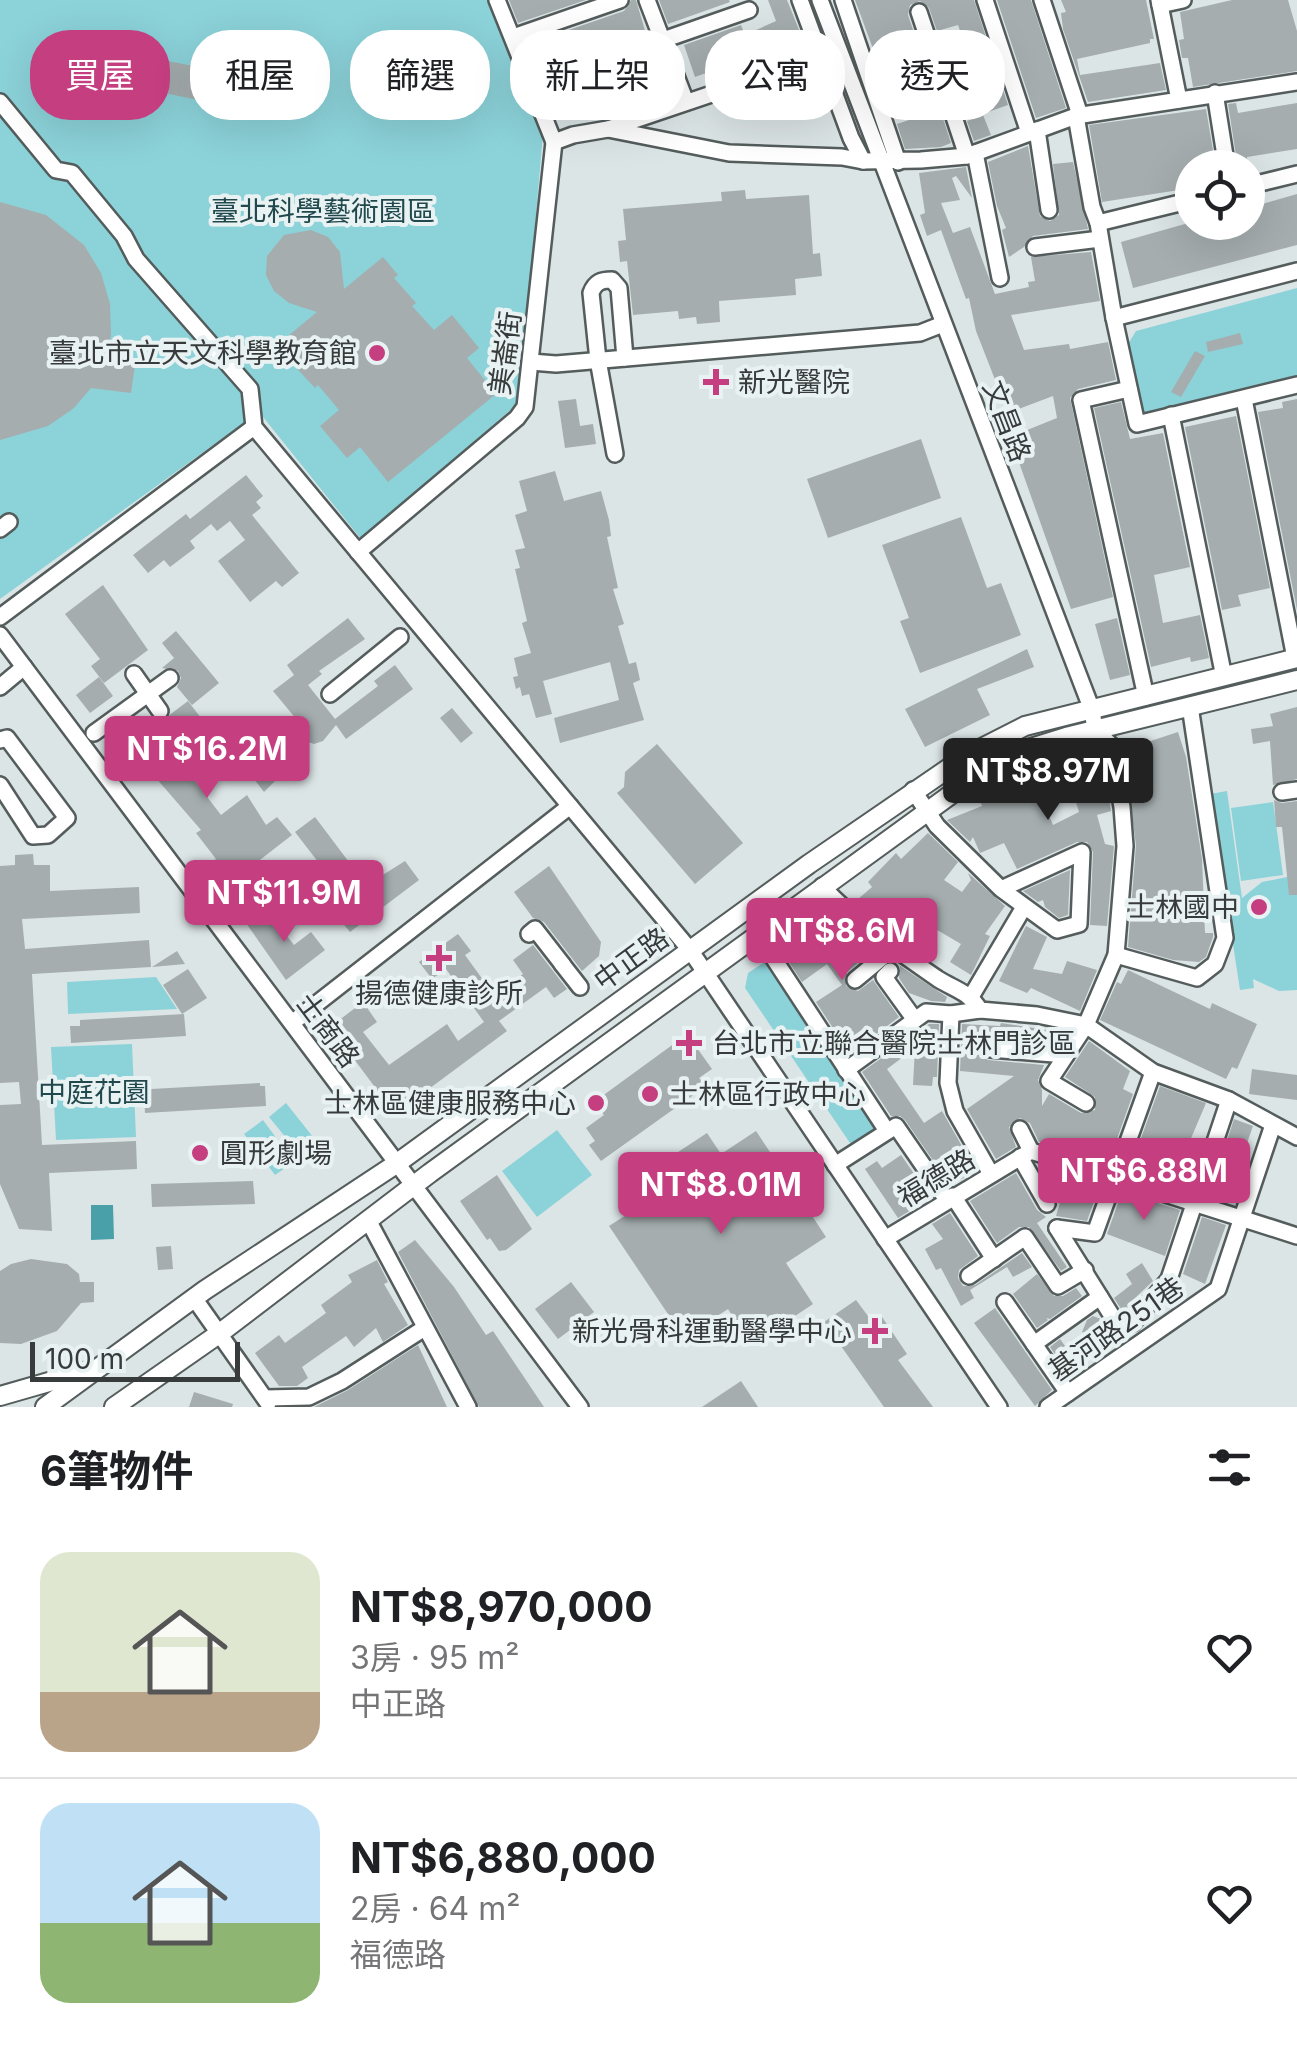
<!DOCTYPE html>
<html lang="zh-TW">
<meta charset="utf-8">
<style>
:root{--surface:#fff;--page:#f6f6f6;--text:#202124;--muted:#757577;--line:#e0e0e0;--accent:#c43e80}
body{margin:0;font-family:Inter,"Noto Sans TC",sans-serif;background:var(--page);color:var(--text);height:100vh;display:flex;flex-direction:column;font-size:38px;white-space:nowrap}
*{box-sizing:border-box;margin:0}
p{font-size:32px;color:var(--muted)}
.icon{flex:none;width:55px;height:55px;fill:none;stroke:currentColor;stroke-width:2;stroke-linecap:round;stroke-linejoin:round}
.map{position:relative;height:1407px;overflow:hidden}
.side{display:flex;flex-direction:column;background:var(--surface);flex:1}
.side>*{flex:none}
.guide{position:absolute;left:30px;top:30px;width:1238px;height:90px;display:flex;gap:20px}
.controls{position:absolute;left:1175px;top:150px;display:grid;gap:20px}
.controls a{display:grid;place-items:center;width:90px;height:90px;border-radius:50%;background:var(--surface);box-shadow:0 10px 40px #0002;font-size:50px}
.scale{position:absolute;left:30px;bottom:25px;width:210px;box-sizing:border-box;padding-left:10px;border:5px solid #383b3c;border-top:0;font-size:28px;line-height:35px;white-space:nowrap;color:#383b3c;-webkit-text-stroke:8px #e9f2f3;paint-order:stroke}
.price{position:absolute;translate:-50% -85px;padding:0 22px;border-radius:10px;background:var(--accent);color:#fff;font-size:32px;line-height:65px;filter:drop-shadow(0 2px 5px #0008)}
.price::after{content:'';position:absolute;left:50%;top:60px;width:30px;height:22px;margin-left:-15px;background:inherit;clip-path:polygon(0 0,100% 0,50% 100%)}
.price.current{background:#222;color:#fff}
ul{padding:0;list-style:none}
li{display:flex;align-items:center;gap:30px;height:250px;padding:0 40px}
li+li{border-top:2px solid var(--line)}
li span{display:grid;place-items:center;flex:none;width:280px;height:200px;border-radius:30px;color:#555}
li>.icon{margin-inline-start:auto}
span .icon{width:120px;height:120px;fill:#fffc;stroke-width:1}
li b{font-size:42px}
h2{display:flex;justify-content:space-between;align-items:center;height:120px;padding:0 40px;font-size:42px}
.pill{padding:0 35px;border-radius:40px;background:var(--surface);box-shadow:0 10px 40px #0002;font-size:35px;line-height:90px}
.pill.current{background:var(--accent);color:#fff}
.map>svg:first-child{display:block}
.green{fill:#8cd2d9}
.water{fill:#49a0a9}
.building{fill:#a5adae;fill-rule:evenodd}
.lines{fill:none;stroke-linecap:round;stroke-linejoin:round}
.minor-casing{stroke:#545c5c;stroke-width:20}
.major-casing{stroke:#545c5c;stroke-width:22}
.minor{stroke:#fff;stroke-width:15}
.major{stroke:#fff;stroke-width:18}
.poi-dot{fill:#c43e80;stroke:#e9f2f3;stroke-width:4}
.labels{text-anchor:middle;dominant-baseline:central;stroke-width:8;stroke-linejoin:round;paint-order:stroke}
.park-label{font-size:28px;fill:#21494d;stroke:#e9f2f3}
.poi-label{font-size:28px;fill:#383b3c;stroke:#e9f2f3;text-anchor:end}
.street-label{font-size:28px;fill:#383b3c;stroke:#e9f2f3}
</style>
<div class="map">
<svg width="1297" height="1407" viewBox="0 0 1297 1407">
<rect width="100%" height="100%" fill="#dce5e6"/>
<g class="green">
<polygon points="0,0 489,0 543,133 521,392 514,407 361,539 259,412 0,599"/>
<polygon points="1297,288 1297,375 1147,415 1140,410 1128,344 1136,331"/>
<polygon points="1227,791 1242,898 1262,882 1297,875 1297,990 1279,991 1253,979 1254,988 1240,990 1210,794"/>
<polygon points="1273,802 1283,875 1241,881 1231,808"/>
<polygon points="768,960 879,1128 852,1146 745,988 748,973"/>
<polygon points="156,977 177,1009 68,1014 67,982"/>
<polygon points="132,1044 136,1137 56,1140 51,1047"/>
<polygon points="286,1103 317,1142 300,1155 269,1117"/>
<polygon points="263,1120 294,1162 275,1175 244,1134"/>
<polygon points="557,1130 592,1175 537,1217 502,1171"/>
</g>
<polygon class="water" points="91,1205 113,1205 114,1239 91,1240"/>
<g class="building">
<polygon points="509,0 586,0 518,23"/>
<polygon points="631,0 636,0 661,85 557,119 548,94 590,80 581,54 537,70 528,44 624,11"/>
<polygon points="659,0 729,0 730,2 668,24"/>
<polygon points="768,0 787,0 804,42 770,57 768,51 695,77 684,45 741,25 745,35 776,21"/>
<polygon points="855,0 974,0 1008,105 988,112 958,25 937,31 929,8 920,1 910,5 908,15 927,71 910,76 913,83 889,92"/>
<polygon points="997,0 1031,0 1066,108 1036,118"/>
<polygon points="1061,0 1146,0 1154,39 1150,39 1150,43 1077,59 1080,75 1160,63 1166,90 1088,102 1063,29 1061,13 1066,12"/>
<polygon points="1232,0 1288,0 1297,31 1297,71 1193,87 1188,58 1182,58 1179,40 1184,39 1180,12"/>
<polygon points="147,57 209,69 203,101 140,88"/>
<polygon points="938,103 951,143 941,147 905,149 897,124 918,117 916,106"/>
<polygon points="1236,103 1238,113 1297,103 1297,149 1247,157 1248,168 1238,168 1228,104"/>
<polygon points="1206,109 1216,168 1192,168 1192,188 1102,202 1089,125"/>
<polygon points="983,115 991,135 974,141 967,121"/>
<polygon points="1028,146 1040,216 1050,221 1059,215 1053,164 1073,162 1088,229 1033,236 1024,247 1009,257 1002,230 1006,228 997,206 988,162"/>
<polygon points="966,167 972,198 956,176 952,178 960,200 941,203 953,233 970,227 995,294 1029,287 1028,282 1035,281 1031,257 1091,252 1100,301 1011,315 1024,350 1069,344 1070,349 1108,342 1116,380 1078,389 1070,398 1113,597 1071,609 1010,437 1057,418 1053,396 1008,413 976,331 969,298 966,299 941,230 927,236 920,215 925,213 919,173"/>
<polygon points="745,190 746,199 809,195 813,254 820,253 822,276 795,279 796,295 719,301 720,322 697,324 696,317 679,319 678,311 633,315 627,261 620,262 618,241 626,240 623,209 722,201 721,192"/>
<polygon points="1297,194 1297,245 1133,288 1121,242 1192,222 1248,222 1248,208"/>
<polygon points="0,202 46,215 84,245 101,273 110,304 111,336 106,361 135,365 131,393 91,388 74,408 48,426 0,440"/>
<polygon points="311,230 328,237 340,252 344,289 383,257 398,275 394,278 416,303 412,306 434,330 452,315 479,348 467,358 496,394 388,482 360,447 347,458 320,426 339,410 318,385 315,388 276,346 317,312 289,303 274,291 266,275 267,256 284,235"/>
<polygon points="1240,333 1243,344 1208,352 1206,342"/>
<polygon points="1195,351 1205,356 1181,397 1171,392"/>
<polygon points="576,399 580,426 593,424 596,444 565,448 558,401"/>
<polygon points="1297,399 1297,610 1258,412 1283,408 1282,402"/>
<polygon points="1121,402 1130,439 1163,433 1190,567 1154,575 1163,623 1200,615 1209,658 1191,662 1190,657 1151,667 1094,408"/>
<polygon points="1236,416 1270,588 1238,595 1241,606 1222,610 1185,427"/>
<polygon points="921,439 941,498 828,538 807,479"/>
<polygon points="555,471 564,501 601,491 609,520 611,536 607,537 618,588 613,589 624,624 618,626 629,664 636,662 640,680 633,683 644,720 560,743 554,718 619,700 610,662 543,681 552,714 536,718 529,694 522,696 520,687 516,689 513,677 518,676 514,658 531,653 522,623 527,621 515,569 520,568 515,550 525,548 515,515 527,511 519,481"/>
<polygon points="246,475 263,496 256,502 261,508 252,515 299,573 282,587 276,581 250,602 218,561 245,540 230,521 217,531 211,524 190,541 195,548 170,567 164,560 148,573 133,555 186,514 190,519"/>
<polygon points="961,517 987,588 1001,583 1021,635 920,673 900,621 909,618 882,545"/>
<polygon points="103,585 148,650 104,683 91,666 100,659 65,614"/>
<polygon points="348,618 365,639 319,671 322,674 308,685 335,719 378,686 374,681 395,665 413,689 346,739 336,725 323,741 314,744 308,742 305,737 307,732 273,691 294,675 287,665"/>
<polygon points="1117,618 1130,675 1110,680 1095,624"/>
<polygon points="176,631 219,683 192,705 177,687 181,678 178,671 162,668 174,658 162,643"/>
<polygon points="1027,649 1034,667 977,689 990,715 925,747 905,709"/>
<polygon points="99,677 113,696 90,713 76,695"/>
<polygon points="188,701 201,718 191,726 214,751 188,772 221,815 247,795 266,825 277,817 292,835 239,876 251,891 232,905 204,868 216,859 196,833 201,830 156,778 153,771 165,763 151,745 127,762 113,744 136,727 143,735"/>
<polygon points="1297,707 1297,779 1273,785 1270,741 1253,744 1251,729 1273,726 1270,714"/>
<polygon points="452,708 473,733 461,743 440,718"/>
<polygon points="242,725 281,775 264,792 222,737"/>
<polygon points="1178,732 1186,757 1202,859 1205,933 1213,933 1213,937 1206,957 1199,962 1173,960 1128,947 1136,845 1123,750"/>
<polygon points="657,744 743,843 695,884 617,793 624,787 625,772"/>
<path d="M1102 760 1111 811 1097 815 1105 844 1114 846 1107 926 1090 925 1093 852 1087 842H1077L1017 869 1004 843 980 853 973 837 970 842 947 820 982 806 979 797 1055 766 1057 772ZM1073 792 1079 812 1053 825 1044 803Z"/>
<polygon points="1274,800 1282,803 1297,801 1297,895 1289,895 1282,827 1276,827"/>
<polygon points="315,817 364,882 375,874 378,878 405,861 419,880 350,932 336,915 353,898 337,877 332,880 295,832"/>
<polygon points="928,833 958,862 944,880 962,892 971,880 968,873 1005,906 985,934 990,936 971,975 950,962 961,944 927,924 933,916 902,938 872,917 857,900 872,887 868,882 896,853 901,859"/>
<polygon points="33,854 34,865 50,865 50,891 139,887 140,913 22,919 25,949 149,940 151,967 32,974 42,1145 136,1141 137,1169 49,1173 52,1231 19,1229 0,1184 0,1105 21,1104 19,1082 0,1083 0,866 15,865 15,855"/>
<polygon points="549,866 601,942 599,956 582,971 544,922 533,918 514,892"/>
<polygon points="1070,870 1068,915 1059,918 1045,907 1043,900 1038,902 1023,891"/>
<polygon points="266,909 294,945 311,932 325,950 286,980 246,923"/>
<polygon points="834,916 851,942 859,936 873,950 847,972 846,986 858,991 873,980 899,1017 850,1054 816,1002 842,985 827,964 802,982 778,945 788,939 792,944"/>
<polygon points="1026,926 1047,937 1033,969 1062,974 1067,961 1097,970 1080,1011 1031,988 1027,993 999,981"/>
<polygon points="923,930 930,935 919,952 911,946"/>
<polygon points="458,934 471,951 465,955 494,995 523,974 513,960 533,945 567,989 554,998 546,987 499,1021 507,1031 395,1114 330,1027 363,1002 377,1022 363,1032 389,1065 447,1024 458,1041 484,1022 446,969 432,979 419,962"/>
<polygon points="177,951 185,964 152,967"/>
<polygon points="900,966 947,997 945,1002 931,1001 909,993 899,978"/>
<polygon points="188,969 207,998 182,1014 163,985"/>
<polygon points="1128,970 1210,1009 1212,1003 1257,1024 1237,1069 1232,1067 1226,1079 1100,1020 1117,982 1121,984"/>
<polygon points="184,1014 186,1036 71,1043 70,1026 80,1026 80,1020"/>
<polygon points="1001,1023 1067,1033 1061,1042 991,1038 980,1044 980,1055 988,1060 1044,1065 1038,1080 1042,1090 1042,1106 1049,1094 1081,1113 1095,1110 1095,1097 1065,1077 1089,1041 1130,1071 1123,1089 1133,1094 1108,1164 1039,1142 1030,1123 1020,1118 1009,1127 1016,1147 996,1159 967,1109 1014,1076 960,1071 962,1024 1000,1026"/>
<polygon points="929,1024 939,1024 937,1077 933,1077 932,1086 913,1085 915,1048 887,1069 924,1123 942,1111 976,1171 950,1185 905,1120 900,1116 891,1116 862,1072"/>
<polygon points="692,1041 712,1069 699,1078 706,1086 601,1161 589,1145 595,1141 586,1128 604,1115 594,1102 675,1043 679,1050"/>
<polygon points="1252,1069 1297,1075 1297,1100 1249,1094"/>
<polygon points="260,1083 260,1086 265,1086 266,1106 145,1113 144,1094 151,1094 151,1089"/>
<polygon points="1160,1086 1206,1103 1189,1143 1201,1148 1187,1189 1129,1171"/>
<polygon points="1234,1119 1253,1126 1235,1177 1238,1178 1231,1203 1209,1196"/>
<polygon points="756,1131 826,1237 786,1263 813,1304 765,1336 756,1322 742,1331 728,1309 684,1338 609,1226 654,1197 640,1177 707,1133 721,1154"/>
<polygon points="901,1155 931,1198 898,1218 865,1169 877,1161 882,1168"/>
<polygon points="1038,1165 1100,1185 1087,1221 1056,1216 1062,1196 1052,1190"/>
<polygon points="1016,1173 1037,1210 1046,1217 1037,1223 1067,1267 1061,1271 1029,1227 1019,1227 997,1243 970,1201"/>
<polygon points="497,1175 532,1229 506,1250 499,1251 490,1238 487,1240 460,1201"/>
<polygon points="253,1181 255,1204 152,1207 151,1184"/>
<polygon points="1122,1192 1180,1210 1165,1256 1107,1234"/>
<polygon points="950,1213 978,1256 959,1270 958,1278 963,1286 975,1285 1022,1253 1032,1267 1013,1277 1007,1267 970,1290 974,1298 961,1306 941,1268 936,1270 925,1249 943,1239 932,1224"/>
<polygon points="1202,1217 1226,1225 1205,1284 1183,1274"/>
<polygon points="415,1240 454,1287 486,1335 493,1331 544,1407 479,1407 398,1252"/>
<polygon points="171,1246 173,1269 158,1270 156,1247"/>
<polygon points="31,1259 67,1264 79,1274 80,1282 94,1282 94,1302 81,1303 57,1331 21,1344 0,1343 0,1271 11,1264"/>
<polygon points="377,1260 388,1282 384,1284 408,1325 383,1342 376,1328 354,1347 346,1336 302,1367 308,1378 297,1386 279,1386 255,1353 279,1335 285,1343 326,1313 321,1305 352,1282 348,1275"/>
<polygon points="1142,1263 1153,1281 1133,1300 1135,1303 1127,1312 1123,1312 1114,1298 1132,1284 1126,1274"/>
<polygon points="1037,1274 1054,1296 1063,1296 1076,1288 1082,1296 1050,1319 1046,1318 1048,1320 1037,1328 1013,1294"/>
<polygon points="571,1282 594,1312 558,1339 535,1309"/>
<polygon points="856,1300 871,1320 880,1314 907,1354 898,1360 933,1407 884,1407 824,1322"/>
<polygon points="995,1308 1052,1390 1035,1406 974,1323"/>
<polygon points="1093,1316 1101,1319 1111,1333 1129,1334 1128,1338 1116,1346 1082,1332 1087,1320"/>
<polygon points="1060,1339 1065,1346 1062,1348 1079,1370 1070,1377 1050,1347"/>
<polygon points="418,1345 447,1407 314,1407 348,1390"/>
<polygon points="741,1381 758,1407 702,1407"/>
<polygon points="194,1392 233,1404 232,1407 189,1407"/>
</g>
<g class="lines">
<defs>
<g id="minor">
<polyline points="497,0 554,142"/>
<polyline points="647,0 686,102"/>
<polyline points="800,0 851,138 863,161"/>
<polyline points="820,0 1092,710 1095,730 1111,745 1122,807 1125,846 1116,955 1086,1025 1049,1081 1086,1103"/>
<polyline points="843,0 898,162"/>
<polyline points="985,0 1029,133"/>
<polyline points="1042,0 1080,115"/>
<polyline points="1159,0 1179,100"/>
<polyline points="1160,5 1183,0"/>
<polyline points="919,12 967,156"/>
<polyline points="513,37 620,0"/>
<polyline points="663,40 749,10"/>
<polyline points="1215,93 1227,168"/>
<polyline points="0,102 56,170 72,173 124,236 136,259 250,389 254,427 690,950 999,1407"/>
<polyline points="1076,116 1092,207 1098,223 1114,318 1137,424 1297,385"/>
<polyline points="608,129 821,57"/>
<polyline points="1037,130 1049,210"/>
<polyline points="975,153 1000,278"/>
<polyline points="1248,186 1297,174"/>
<polyline points="1098,223 1192,200"/>
<polyline points="1035,247 1100,239"/>
<polyline points="1114,318 1297,271"/>
<polyline points="531,362 556,364 920,333 943,324"/>
<polyline points="1129,389 1081,400 1146,697"/>
<polyline points="1244,399 1295,658"/>
<polyline points="1171,415 1224,677"/>
<path d="M615 454 598 360 591 293C595 282 601 280 612 280L619 288 625 358"/>
<polyline points="0,529 9,522"/>
<polyline points="358,552 517,418 525,407 554,142 573,135 608,129 729,153 842,157 863,161 921,160 967,156 1076,116 1297,82"/>
<polyline points="0,617 254,427"/>
<polyline points="0,635 580,1407"/>
<polyline points="134,674 160,711"/>
<polyline points="0,687 24,667"/>
<polyline points="330,694 400,637"/>
<polyline points="94,733 170,678"/>
<polyline points="0,740 7,738 67,818 48,835 33,836 0,785"/>
<polyline points="913,790 937,826 1001,889 1057,930 1079,924 1082,852 1001,889"/>
<polyline points="1282,792 1297,790"/>
<path d="M822 886C855 922 899 952 938 979 956 990 969 992 980 1010L1037 1015 1086 1025 1153 1072 1229 1100 1297 1137"/>
<polyline points="757,933 887,1131"/>
<polyline points="529,934 535,929 563,965"/>
<polyline points="1116,955 1197,978 1215,964 1225,938 1190,706"/>
<polyline points="562,964 580,987"/>
<polyline points="890,971 884,977 915,1020"/>
<polyline points="855,980 895,947"/>
<polyline points="972,995 1024,907"/>
<polyline points="951,1014 948,1083 955,1111 991,1174"/>
<polyline points="292,1023 570,806"/>
<polyline points="990,1049 1066,1055"/>
<polyline points="846,1070 926,1012 951,1014 980,1010"/>
<polyline points="1020,1129 1031,1151"/>
<polyline points="1020,1157 1047,1204"/>
<polyline points="835,1165 896,1126 947,1200"/>
<polyline points="953,1196 994,1259"/>
<polyline points="368,1220 468,1407"/>
<polyline points="1057,1228 1117,1324 1133,1323 1169,1279 1229,1100"/>
<polyline points="1057,1228 1095,1233 1153,1072"/>
<polyline points="885,1239 1031,1151 1297,1236"/>
<polyline points="969,1276 1025,1237 1058,1286 1085,1270"/>
<polyline points="194,1298 268,1403"/>
<polyline points="1005,1302 1068,1393"/>
<polyline points="1034,1344 1100,1297"/>
<polyline points="266,1398 309,1397 342,1381 423,1329"/>
<polyline points="1048,1407 1218,1289 1273,1125"/>
</g>
<g id="major">
<polyline points="0,1396 87,1371"/>
<polyline points="45,1407 205,1290 396,1164 809,864 968,755 1025,726 1297,658"/>
<polyline points="114,1407 220,1333 430,1173 986,769 1021,751 1066,737 1297,680"/>
</g>
</defs>
<use href="#minor" class="minor-casing"/>
<use href="#major" class="major-casing"/>
<use href="#minor" class="minor"/>
<use href="#major" class="major"/>
</g>
<g class="poi-dot">
<circle cx="377" cy="353" r="10"/>
<path d="M711 367h10v10h10v10h-10v10h-10v-10h-10v-10h10z"/>
<circle cx="1259" cy="907" r="10"/>
<path d="M434 943h10v10h10v10h-10v10h-10v-10h-10v-10h10z"/>
<path d="M684 1028h10v10h10v10h-10v10h-10v-10h-10v-10h10z"/>
<circle cx="650" cy="1094" r="10"/>
<circle cx="596" cy="1103" r="10"/>
<circle cx="200" cy="1153" r="10"/>
<path d="M870 1316h10v10h10v10h-10v10h-10v-10h-10v-10h10z"/>
</g>
<g class="labels">
<g class="park-label">
<text x="323" y="211">臺北科學藝術園區</text>
<text x="94" y="1092">中庭花園</text>
</g>
<g class="poi-label">
<text x="357" y="353">臺北市立天文科學教育館</text>
<text x="738" y="382" text-anchor="start">新光醫院</text>
<text x="1239" y="907">士林國中</text>
<text x="439" y="993" text-anchor="middle">揚德健康診所</text>
<text x="712" y="1043" text-anchor="start">台北市立聯合醫院士林門診區</text>
<text x="670" y="1094" text-anchor="start">士林區行政中心</text>
<text x="576" y="1103">士林區健康服務中心</text>
<text x="220" y="1153" text-anchor="start">圓形劇場</text>
<text x="852" y="1331">新光骨科運動醫學中心</text>
</g>
<g class="street-label">
<text transform="translate(505 353) rotate(-82)">美崙街</text>
<text transform="translate(1007 421) rotate(69)">文昌路</text>
<text transform="translate(631 959) rotate(-36)">中正路</text>
<text transform="translate(328 1030) rotate(53)">士商路</text>
<text transform="translate(936 1178) rotate(-31)">福德路</text>
<text transform="translate(1116 1329) rotate(-35)">基河路251巷</text>
</g>
</g>
</svg>
<div class="controls">
<a><svg class="icon" aria-label="locate" viewBox="0 0 24 24"><circle cx="12" cy="12" r="6"/><path d="M12 2v4M12 18v4M2 12h4M18 12h4"/></svg></a>
</div>
<div class="scale">100 m</div>
<b class="price" style="left:207px;top:801px">NT$16.2M</b>
<b class="price current" style="left:1048px;top:823px">NT$8.97M</b>
<b class="price" style="left:284px;top:945px">NT$11.9M</b>
<b class="price" style="left:842px;top:983px">NT$8.6M</b>
<b class="price" style="left:1144px;top:1223px">NT$6.88M</b>
<b class="price" style="left:721px;top:1237px">NT$8.01M</b>
<div class="guide">
<a class="pill current">買屋</a>
<a class="pill">租屋</a>
<a class="pill">篩選</a>
<a class="pill">新上架</a>
<a class="pill">公寓</a>
<a class="pill">透天</a>
</div>
</div>
<section class="side">
<h2>6筆物件<svg class="icon" aria-label="filters" viewBox="0 0 24 24"><path d="M4 7h16M4 17h16"/><circle cx="9" cy="7" r="2"/><circle cx="15" cy="17" r="2"/></svg></h2>
<ul>
<li><span style="background:linear-gradient(#dfe7d0 70%,#b9a48a 0)"><svg class="icon" aria-label="home" viewBox="0 0 24 24"><path d="M3 11l9-7 9 7M6 9v11h12V9"/></svg></span><div><b>NT$8,970,000</b><p>3房 · 95 m²</p><p>中正路</p></div><svg class="icon" aria-label="heart" viewBox="0 0 24 24"><path d="M12 20l-8-8c-3-5 5-10 8-4 3-6 11-1 8 4z"/></svg></li>
<li><span style="background:linear-gradient(#bfe0f5 60%,#8fb573 0)"><svg class="icon" aria-label="home" viewBox="0 0 24 24"><path d="M3 11l9-7 9 7M6 9v11h12V9"/></svg></span><div><b>NT$6,880,000</b><p>2房 · 64 m²</p><p>福德路</p></div><svg class="icon" aria-label="heart" viewBox="0 0 24 24"><path d="M12 20l-8-8c-3-5 5-10 8-4 3-6 11-1 8 4z"/></svg></li>
</ul>
</section>
